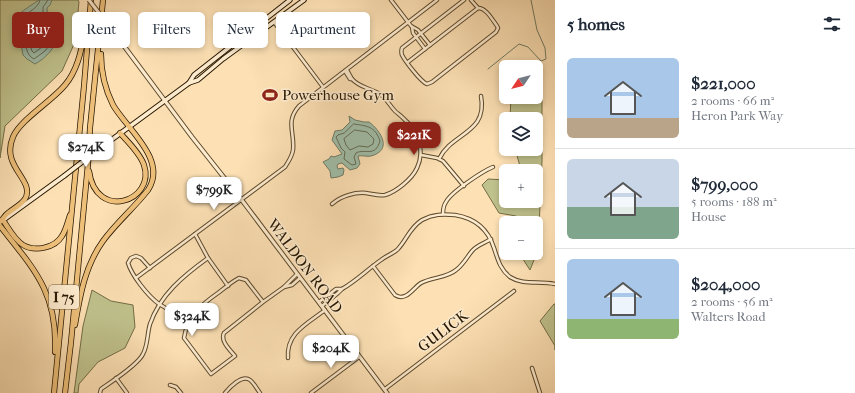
<!DOCTYPE html>
<meta charset="utf-8">
<style>
:root{--surface:#fff;--page:#f2f2f3;--text:#1f2937;--muted:#747a83;--line:#e0e1e3;--accent:#8f2418}
body{margin:0;font-family:"IM FELL French Canon",serif;background:var(--page);color:var(--text);height:100vh;display:flex;flex-direction:column;font-size:15px;white-space:nowrap}
*{box-sizing:border-box;margin:0}
p{font-size:13px;color:var(--muted)}
.icon{flex:none;width:22px;height:22px;fill:none;stroke:currentColor;stroke-width:2;stroke-linecap:round;stroke-linejoin:round}
.map{position:relative;flex:1;overflow:hidden}
.side{display:flex;flex-direction:column;background:var(--surface);width:300px}
.side>*{flex:none}
.hud{position:absolute;left:12px;top:12px;width:380px;height:36px;display:flex;gap:8px}
.needle{width:26px;rotate:235deg}
.buttons{position:absolute;left:499px;top:60px;display:grid;gap:8px}
.buttons a{display:grid;place-items:center;width:44px;height:44px;border-radius:6px;background:var(--surface);box-shadow:0 2px 6px #0003;font-size:20px}
.price{position:absolute;translate:-50% -34px;padding:0 9px;border-radius:8px;background:#fff;color:#222;font-size:13px;line-height:26px;filter:drop-shadow(0 1px 2px #0008)}
.price::after{content:'';position:absolute;left:50%;top:24px;width:12px;height:9px;margin-left:-6px;background:inherit;clip-path:polygon(0 0,100% 0,50% 100%)}
.price.on{background:var(--accent);color:#fff}
ul{padding:0;list-style:none}
li{display:flex;align-items:center;gap:12px;height:100px;padding:0 12px}
li+li{border-top:1px solid var(--line)}
li span{display:grid;place-items:center;flex:none;width:112px;height:80px;border-radius:6px;color:#555}
li>.icon{margin-inline-start:auto}
span .icon{width:48px;height:48px;fill:#fffc;stroke-width:1}
li b{font-size:17px}
h2{display:flex;justify-content:space-between;align-items:center;height:48px;padding:0 12px;font-size:17px}
.pill{padding:0 14px;border-radius:6px;background:var(--surface);box-shadow:0 2px 6px #0003;font-size:14px;line-height:36px}
.pill.on{background:var(--accent);color:#fff}
main{display:flex;flex:1;min-height:0}
.map>svg:first-child{display:block}
.green{fill:#c0c28d;stroke:#736c46}
.water{fill:#a0bea9;stroke:#6f7b65}
.lines{fill:none;stroke-linecap:round;stroke-linejoin:round}
.shore{stroke:#636a54;stroke-width:1}
.stream{stroke:#6f7b65;stroke-width:1}
.minor-casing{stroke:#5c492d;stroke-width:4.5}
.tertiary-casing{stroke:#5c492d;stroke-width:5}
.secondary-casing{stroke:#261600;stroke-width:5.5}
.motorway-casing{stroke:#261600;stroke-width:6}
.minor{stroke:#feeccf;stroke-width:2.5}
.tertiary{stroke:#feeccf;stroke-width:3}
.secondary{stroke:#feeccf;stroke-width:3.5}
.motorway{stroke:#eec07a;stroke-width:4.5}
.tertiary-bridge-casing{stroke:#5c492d;stroke-width:5;stroke-linecap:butt}
.secondary-bridge-casing{stroke:#261600;stroke-width:5.5;stroke-linecap:butt}
.tertiary-bridge{stroke:#feeccf;stroke-width:3}
.secondary-bridge{stroke:#feeccf;stroke-width:3.5}
.labels{text-anchor:middle;dominant-baseline:central;stroke-width:3;stroke-linejoin:round;paint-order:stroke}
.shield{fill:#feeccf;stroke:#67563e;stroke-width:1}
.shield-label{font-size:14px;font-weight:bold;fill:#261600}
.poi-label{font-size:15px;fill:#261600;stroke:#feeccf;text-anchor:start}
.street-label{font-size:15px;fill:#261600;stroke:#feeccf}
</style>
<main>
<div class="map">
<svg width="555" height="393" viewBox="0 0 555 393">
<rect width="100%" height="100%" fill="#fde1b5"/>
<filter id="stains"><feTurbulence type="fractalNoise" baseFrequency=".005" numOctaves="4"/><feColorMatrix values="0 0 0 0 .2 0 0 0 0 .09 0 0 0 0 .02 0 0 0 .5 -.17"/></filter>
<radialGradient id="worn" r=".72"><stop offset=".6" stop-color="#630" stop-opacity="0"/><stop offset="1" stop-color="#630" stop-opacity=".3"/></radialGradient>
<g class="green">
<polygon points="0,0 78,0 79,2 75,42 62,71 5,126 0,158"/>
<polygon points="536,78 542,92 542,161 538,250 530,270 519,253 536,253 536,223 519,223 516,216 499,213 482,185 488,179 506,180 506,201 536,201 536,171 516,171 520,166 515,149 536,149 536,119 510,119 511,97 536,97"/>
<polygon points="92,290 111,301 133,305 135,327 125,348 98,362 79,384 78,393 74,393 83,326"/>
<polygon points="554,304 555,304 555,350 555,346 540,321"/>
</g>
<g class="water">
<path d="M39 0H52L50 5 47 8C47 11 50 33 51 34 53 36 55 38 56 39 55 49 44 59 35 64L27 59 23 55 21 44 17 40C18 33 16 31 14 24 12 16 32 5 39 0Z"/>
<path d="M349 116 355 120 364 122H369C381 131 393 150 371 156 367 157 363 155 358 156L360 164 357 168 350 170 342 163 338 164 337 166 338 169 343 168 344 170 343 175 338 177 331 178 330 171 323 162 329 159 331 156 334 157 342 154 332 140 335 131 342 130 350 122Z"/>
</g>
<g class="lines">
<g class="shore">
<path d="M40 0C39 9 23 14 18 22L22 32 21 39C28 45 25 55 34 59L45 51 52 42 47 34 46 21 43 15V7L48 0"/>
<path d="M35 13 38 14C40 23 41 34 45 42L42 47 34 53 32 51 23 23Z"/>
<path d="M354 124C367 126 375 126 380 141 375 158 365 148 356 153L354 157 356 164 352 165 344 159 345 152 341 148 336 137 338 135 344 133Z"/>
<polygon points="355,130 367,132 374,139 373,144 368,147 359,146 350,150 346,145 344,139"/>
</g>
<polyline class="stream" points="488,69 519,44 528,47 541,61 546,59 545,48 537,30 531,0"/>
<defs>
<g id="minor">
<polyline points="391,0 411,26 418,30 430,45"/>
<polyline points="471,0 478,8"/>
<polyline points="274,22 323,87"/>
<polyline points="412,27 413,33 425,49"/>
<path d="M408 62 478 8C486 8 492 19 497 26L498 28 496 32 432 82 427 84C421 82 405 61 402 55 401 52 401 51 402 48L464 0"/>
<polyline points="345,71 350,79 352,79 347,70"/>
<polyline points="421,155 437,158 443,161 464,186"/>
<path d="M439 159C452 132 488 134 481 96"/>
<path d="M332 204C341 196 355 192 366 193 373 194 378 196 385 195 396 192 412 179 417 168 426 149 417 130 402 117 400 115 397 113 395 111 389 105 386 97 378 93 369 88 359 87 352 79"/>
<path d="M443 214C443 210 443 206 446 202 451 192 483 171 493 167"/>
<polyline points="195,234 208,258 228,286"/>
<path d="M373 266 395 295C406 302 413 288 421 283 432 277 447 278 456 270 463 265 467 257 472 251 477 245 485 243 491 239"/>
<path d="M150 268 141 258 136 256 131 258 128 263C132 276 148 296 159 304 168 310 180 315 190 321"/>
<polyline points="297,274 284,287 292,285 300,278"/>
<path d="M136 278 285 167C288 162 292 157 293 150 295 132 285 122 299 106L437 0"/>
<path d="M342 289C356 281 368 269 381 260 386 256 392 254 397 250 407 240 409 228 422 220 433 214 443 214 455 215 474 218 488 229 494 248 498 260 500 269 510 277 524 286 540 280 555 284"/>
<path d="M263 302 246 280 239 278C231 282 225 288 218 293 202 304 187 317 184 338L211 374 235 356C230 350 220 341 224 333L263 302 284 287"/>
<polyline points="319,302 336,289 342,289 338,293 322,306"/>
<path d="M288 358C286 333 307 324 325 310"/>
<polyline points="532,368 540,393"/>
<polyline points="116,378 127,393"/>
<polyline points="170,385 176,387 181,393"/>
<polyline points="385,389 514,291"/>
<path d="M100 393 101 389C111 382 138 365 143 354 148 345 147 334 150 324 160 295 183 276 208 258"/>
<path d="M225 393C229 388 242 374 250 380 254 383 257 389 260 393"/>
<polyline points="311,393 359,357"/>
</g>
<polyline id="tertiary" points="109,26 192,137 241,199 387,393"/>
<g id="secondary">
<polyline points="189,83 194,75 290,0"/>
<polyline points="99,149 189,83 198,80 223,59 304,0"/>
<polyline points="2,221 64,176"/>
</g>
<g id="motorway">
<path d="M89 171C96 222 156 201 144 165 140 153 128 142 120 133"/>
<path d="M3 220C9 229 14 239 23 245 35 252 55 248 62 236 66 230 68 221 70 215"/>
<path d="M0 222C3 219 5 215 8 213 14 208 21 205 25 199 36 180 0 167 13 137 20 120 52 101 65 85 80 67 82 44 87 22"/>
<path d="M0 226C34 269 58 293 55 352"/>
<path d="M75 325C80 295 85 266 103 241 116 223 134 208 148 190 168 160 127 129 113 105 105 89 101 72 101 54"/>
<polyline points="54,393 84,86 91,0"/>
<polyline points="65,393 71,342 88,164 90,128 103,0"/>
</g>
</defs>
<use href="#minor" class="minor-casing"/>
<use href="#tertiary" class="tertiary-casing"/>
<use href="#secondary" class="secondary-casing"/>
<use href="#motorway" class="motorway-casing"/>
<use href="#minor" class="minor"/>
<use href="#tertiary" class="tertiary"/>
<use href="#secondary" class="secondary"/>
<use href="#motorway" class="motorway"/>
<defs>
<polyline id="tertiary-bridge" points="89,0 109,26"/>
<polyline id="secondary-bridge" points="64,176 99,149"/>
</defs>
<use href="#tertiary-bridge" class="tertiary-bridge-casing"/>
<use href="#secondary-bridge" class="secondary-bridge-casing"/>
<use href="#tertiary-bridge" class="tertiary-bridge"/>
<use href="#secondary-bridge" class="secondary-bridge"/>
</g>
<defs>
<symbol id="stadium-bare" viewBox="-9 -9 18 18"><path d="M0-5a6.5 5 0 1 0 0 10a6.5 5 0 1 0 0-10ZM-3.5-1.8h7v3.6h-7Z" fill="#8f2418" stroke="#feeccf" stroke-width="2.5" paint-order="stroke"/></symbol>
</defs>
<g fill-rule="evenodd">
<use href="#stadium-bare" x="259" y="84" width="22" height="22"/>
</g>
<g class="labels">
<rect class="shield" x="49" y="285" width="30" height="24" rx="3"/>
<g class="shield-label">
<text x="64" y="297">I 75</text>
</g>
<g class="poi-label">
<text x="282" y="95">Powerhouse Gym</text>
</g>
<g class="street-label">
<text transform="translate(305 266) rotate(53)">WALDON ROAD</text>
<text transform="translate(443 331) rotate(-37)">GULICK</text>
</g>
</g>
<rect width="100%" height="100%" filter="url(#stains)"/>
<rect width="100%" height="100%" fill="url(#worn)"/>
</svg>
<div class="buttons">
<a><svg class="needle" viewBox="-14 -14 28 28"><path d="M0-13l5 13h-10z" fill="#e53935"/><path d="M0 13l5-13h-10z" fill="#747a83"/></svg></a>
<a><svg class="icon" aria-label="layers" viewBox="0 0 24 24"><path d="M12 4l9 5-9 5-9-5zM3 14l9 5 9-5"/></svg></a>
<a>+</a>
<a>−</a>
</div>
<b class="price on" style="left:414px;top:156px">$221K</b>
<b class="price" style="left:86px;top:168px">$274K</b>
<b class="price" style="left:214px;top:211px">$799K</b>
<b class="price" style="left:192px;top:337px">$324K</b>
<b class="price" style="left:331px;top:369px">$204K</b>
<div class="hud">
<a class="pill on">Buy</a>
<a class="pill">Rent</a>
<a class="pill">Filters</a>
<a class="pill">New</a>
<a class="pill">Apartment</a>
</div>
</div>
<section class="side">
<h2>5 homes<svg class="icon" aria-label="filters" viewBox="0 0 24 24"><path d="M4 7h16M4 17h16"/><circle cx="9" cy="7" r="2"/><circle cx="15" cy="17" r="2"/></svg></h2>
<ul>
<li><span style="background:linear-gradient(#a9c7e8 75%,#b9a48a 0)"><svg class="icon" aria-label="home" viewBox="0 0 24 24"><path d="M3 11l9-7 9 7M6 9v11h12V9"/></svg></span><div><b>$221,000</b><p>2 rooms · 66 m²</p><p>Heron Park Way</p></div></li>
<li><span style="background:linear-gradient(#c9d6e8 60%,#7fa58c 0)"><svg class="icon" aria-label="home" viewBox="0 0 24 24"><path d="M3 11l9-7 9 7M6 9v11h12V9"/></svg></span><div><b>$799,000</b><p>5 rooms · 188 m²</p><p>House</p></div></li>
<li><span style="background:linear-gradient(#a9c7e8 75%,#8fb573 0)"><svg class="icon" aria-label="home" viewBox="0 0 24 24"><path d="M3 11l9-7 9 7M6 9v11h12V9"/></svg></span><div><b>$204,000</b><p>2 rooms · 56 m²</p><p>Walters Road</p></div></li>
</ul>
</section>
</main>
